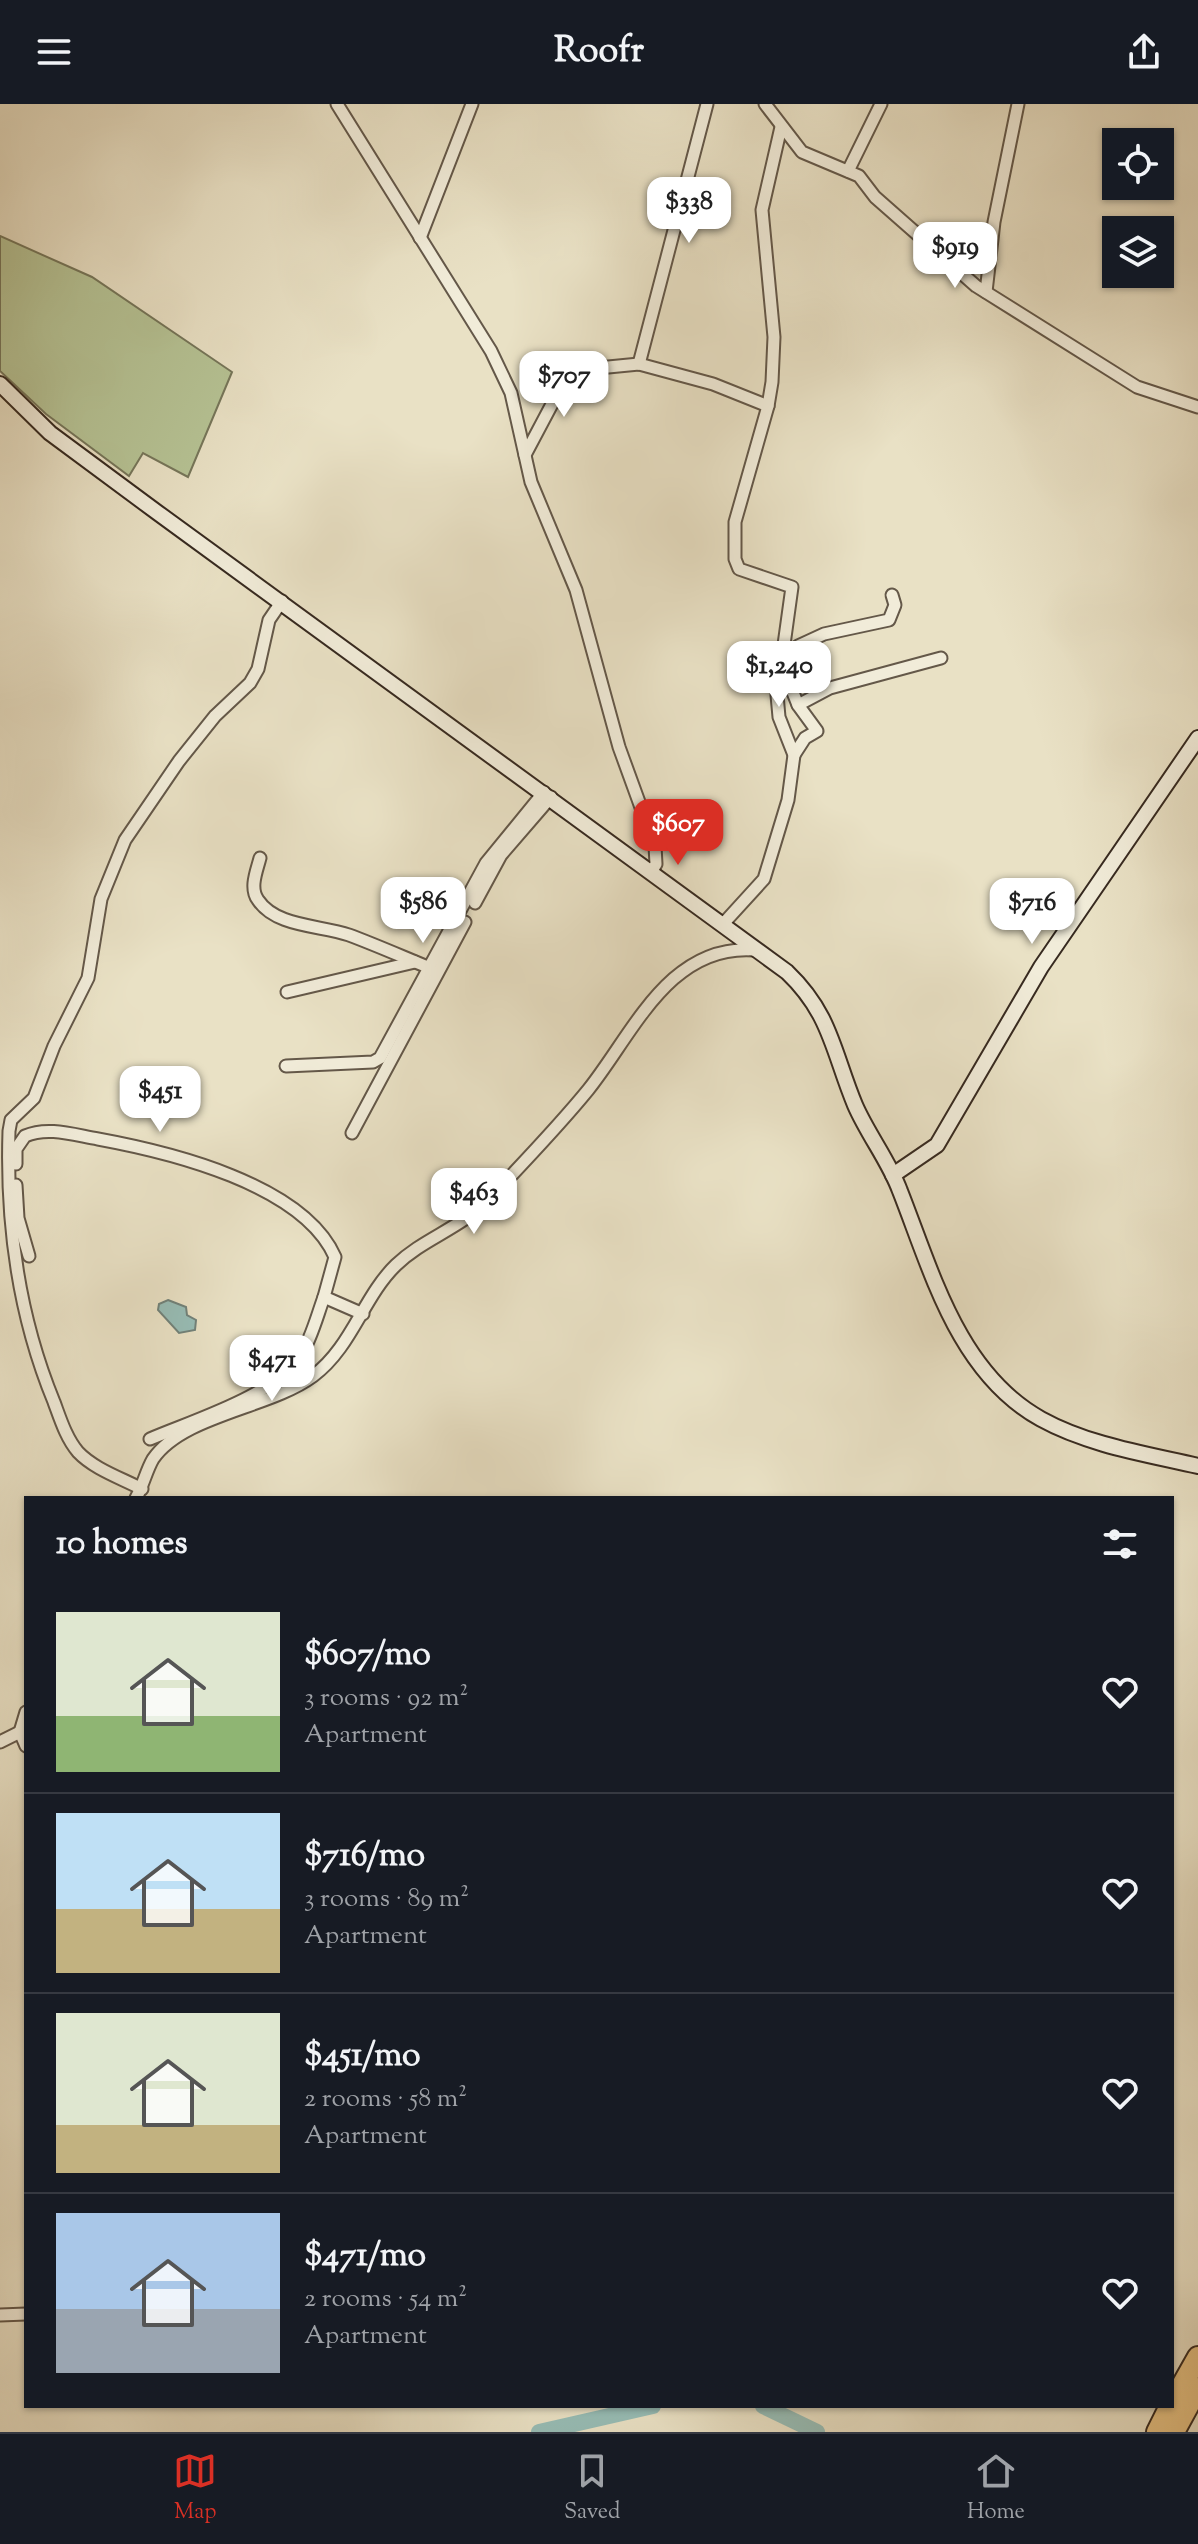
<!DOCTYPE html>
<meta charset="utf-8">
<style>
:root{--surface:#171b24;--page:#20242c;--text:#f1f3f6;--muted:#9ea1a6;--line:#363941;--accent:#d93025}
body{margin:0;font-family:"Sorts Mill Goudy",serif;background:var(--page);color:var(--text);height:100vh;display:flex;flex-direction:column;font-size:30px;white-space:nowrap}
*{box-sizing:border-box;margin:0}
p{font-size:26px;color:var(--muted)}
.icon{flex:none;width:44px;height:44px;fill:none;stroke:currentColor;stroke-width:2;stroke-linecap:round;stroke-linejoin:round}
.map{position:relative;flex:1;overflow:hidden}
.panel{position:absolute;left:24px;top:1392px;width:1150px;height:912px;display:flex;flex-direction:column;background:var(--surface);border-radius:0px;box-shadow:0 2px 6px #0004}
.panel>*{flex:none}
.fabs{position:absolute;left:1102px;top:24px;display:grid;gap:16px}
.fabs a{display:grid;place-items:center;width:72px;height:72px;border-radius:0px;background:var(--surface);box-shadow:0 2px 6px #0004;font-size:40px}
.price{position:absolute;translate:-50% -68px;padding:0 18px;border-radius:16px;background:#fff;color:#222;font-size:26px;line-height:52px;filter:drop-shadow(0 2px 4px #0008)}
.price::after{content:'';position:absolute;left:50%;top:48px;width:24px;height:18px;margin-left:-12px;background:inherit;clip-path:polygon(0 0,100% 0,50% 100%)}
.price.on{background:var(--accent);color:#fff}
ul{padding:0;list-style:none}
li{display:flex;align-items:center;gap:24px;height:200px;padding:0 32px}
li+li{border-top:2px solid var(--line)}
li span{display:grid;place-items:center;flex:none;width:224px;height:160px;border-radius:0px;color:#555}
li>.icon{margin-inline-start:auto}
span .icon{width:96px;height:96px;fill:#fffc;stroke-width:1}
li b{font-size:34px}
h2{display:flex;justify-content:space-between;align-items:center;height:96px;padding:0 32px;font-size:34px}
header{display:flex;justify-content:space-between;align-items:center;height:104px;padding:0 32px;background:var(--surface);font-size:36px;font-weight:700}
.tabs{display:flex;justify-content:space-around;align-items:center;height:112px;border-top:2px solid var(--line);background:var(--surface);font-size:22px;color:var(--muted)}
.tabs a{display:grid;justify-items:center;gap:4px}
.tabs .on{color:var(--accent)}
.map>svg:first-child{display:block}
.green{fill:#b6c395;stroke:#76765a;stroke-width:2}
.water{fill:#97bdb6;stroke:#71827a;stroke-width:2}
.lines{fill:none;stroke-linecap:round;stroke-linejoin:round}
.river{stroke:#97bdb6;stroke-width:16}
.street-casing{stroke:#645849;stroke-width:15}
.secondary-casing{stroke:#372a20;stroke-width:18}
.highway-casing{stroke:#372a20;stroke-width:24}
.street{stroke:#f1ecd9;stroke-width:11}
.secondary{stroke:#f1ecd9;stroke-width:14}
.highway{stroke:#e4c082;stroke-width:20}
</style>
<header><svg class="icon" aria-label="menu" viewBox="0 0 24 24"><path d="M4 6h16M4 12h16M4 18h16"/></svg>Roofr<svg class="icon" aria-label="share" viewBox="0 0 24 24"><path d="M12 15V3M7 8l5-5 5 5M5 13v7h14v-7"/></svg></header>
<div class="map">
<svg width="1198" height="2328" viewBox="0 0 1198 2328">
<rect width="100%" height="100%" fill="#e9e1c5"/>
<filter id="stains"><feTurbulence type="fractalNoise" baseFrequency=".0025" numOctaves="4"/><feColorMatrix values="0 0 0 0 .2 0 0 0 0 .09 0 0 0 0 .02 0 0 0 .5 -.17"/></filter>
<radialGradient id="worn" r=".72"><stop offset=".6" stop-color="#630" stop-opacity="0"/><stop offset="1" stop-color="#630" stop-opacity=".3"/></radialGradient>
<polygon class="green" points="0,132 92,173 232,268 188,373 143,349 129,372 46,310 0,267"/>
<polygon class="water" points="168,1196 186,1203 187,1211 196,1216 195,1226 179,1229 158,1206 159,1200"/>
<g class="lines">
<g class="river">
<polyline points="763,2302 817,2328"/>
<polyline points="539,2328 653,2302"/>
</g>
<defs>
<g id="street">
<polyline points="337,0 491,247 511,289 531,378 576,486 619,643 655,742 656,760 652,767"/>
<polyline points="765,0 802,48 859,72 875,93 976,182 1137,283 1198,303"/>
<polyline points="848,67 881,0"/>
<polyline points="420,134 472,0"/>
<polyline points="986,188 994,118 1018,0"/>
<polyline points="639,260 707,0"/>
<polyline points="598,264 639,260 713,280 768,302"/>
<polyline points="525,351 569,268 594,264"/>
<polyline points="892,491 895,501 889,516 824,530 798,542 790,581 798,601 830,584 941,554"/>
<polyline points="794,651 805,634 817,627 798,601"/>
<path d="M260 754C257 766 249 784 258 796 276 823 320 821 349 831 376 841 403 853 430 864"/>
<polyline points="475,799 501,751 551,693"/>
<polyline points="723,820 764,775 788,696 794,651 779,613 777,591 792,483 739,465 735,455 735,418 768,302 772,278 774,233 762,106 781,23"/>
<polyline points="287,888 415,858"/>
<polyline points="286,962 373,958 380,954 486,759 544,688"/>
<polyline points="352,1029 465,818"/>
<path d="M16 1060V1045L25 1032C48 1022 74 1031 98 1035 169 1048 303 1080 335 1153L324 1193 363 1210"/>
<polyline points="16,1081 18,1114 29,1152"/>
<path d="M150 1335C194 1316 275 1292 301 1251 312 1233 317 1212 324 1193"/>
<path d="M142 1385C121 1374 94 1365 78 1348 66 1334 60 1314 54 1298 19 1213 6 1119 9 1027L11 1016 34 994 54 942 88 874 101 795 125 736 179 657 215 612 250 579 258 565 269 516 282 497"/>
<path d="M136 1394C143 1382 146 1367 153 1355 183 1311 270 1304 313 1272 352 1243 363 1193 396 1161 424 1134 460 1125 490 1094 523 1059 557 1024 588 986 633 930 669 839 755 846"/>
<polyline points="26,1608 20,1628 26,1642"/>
<polyline points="0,1638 20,1628"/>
<polyline points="0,2211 26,2210"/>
</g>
<g id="secondary">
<path d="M0 280 50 329 158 409 787 868C831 910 833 948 855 1001 868 1031 889 1057 900 1087 932 1168 958 1269 1041 1315 1088 1341 1146 1350 1198 1362"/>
<polyline points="893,1071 937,1041 1041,863 1198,634"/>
</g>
<g id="highway">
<polyline points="1172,2299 1198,2253"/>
<polyline points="1157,2328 1170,2302"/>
<polyline points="1174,2328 1198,2284"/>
</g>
</defs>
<use href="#street" class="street-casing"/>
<use href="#secondary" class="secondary-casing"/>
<use href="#highway" class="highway-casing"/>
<use href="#street" class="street"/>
<use href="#secondary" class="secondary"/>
<use href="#highway" class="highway"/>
</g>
<rect width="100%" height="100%" filter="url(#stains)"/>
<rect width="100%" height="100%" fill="url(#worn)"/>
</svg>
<div class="fabs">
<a><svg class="icon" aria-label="locate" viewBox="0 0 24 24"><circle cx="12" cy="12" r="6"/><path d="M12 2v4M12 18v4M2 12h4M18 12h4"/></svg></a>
<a><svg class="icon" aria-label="layers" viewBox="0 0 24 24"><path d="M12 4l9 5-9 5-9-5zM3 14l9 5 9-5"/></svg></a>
</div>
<b class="price" style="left:689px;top:141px">$338</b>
<b class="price" style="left:955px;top:186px">$919</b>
<b class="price" style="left:564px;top:315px">$707</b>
<b class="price" style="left:779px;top:605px">$1,240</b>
<b class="price on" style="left:678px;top:763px">$607</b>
<b class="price" style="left:423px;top:841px">$586</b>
<b class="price" style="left:1032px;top:842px">$716</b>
<b class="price" style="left:160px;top:1030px">$451</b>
<b class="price" style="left:474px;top:1132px">$463</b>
<b class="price" style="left:272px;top:1299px">$471</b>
<section class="panel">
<h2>10 homes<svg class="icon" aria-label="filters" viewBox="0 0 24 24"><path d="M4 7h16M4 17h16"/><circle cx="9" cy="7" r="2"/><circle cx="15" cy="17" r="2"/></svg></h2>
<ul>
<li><span style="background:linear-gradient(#dfe7d0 65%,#8fb573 0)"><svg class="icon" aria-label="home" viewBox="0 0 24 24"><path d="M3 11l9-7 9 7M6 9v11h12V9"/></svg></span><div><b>$607/mo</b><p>3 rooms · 92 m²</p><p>Apartment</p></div><svg class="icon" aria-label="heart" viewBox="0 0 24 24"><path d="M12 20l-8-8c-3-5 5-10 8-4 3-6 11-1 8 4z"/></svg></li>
<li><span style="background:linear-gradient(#bfe0f5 60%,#c2b280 0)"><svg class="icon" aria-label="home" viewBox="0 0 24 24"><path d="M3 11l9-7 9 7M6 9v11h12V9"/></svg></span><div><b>$716/mo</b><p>3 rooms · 89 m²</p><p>Apartment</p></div><svg class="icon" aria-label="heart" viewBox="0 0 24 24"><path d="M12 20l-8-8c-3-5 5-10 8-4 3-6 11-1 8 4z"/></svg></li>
<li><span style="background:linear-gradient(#dfe7d0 70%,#c2b280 0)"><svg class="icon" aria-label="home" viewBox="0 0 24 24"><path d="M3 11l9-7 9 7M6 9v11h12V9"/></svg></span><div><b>$451/mo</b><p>2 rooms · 58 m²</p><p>Apartment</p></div><svg class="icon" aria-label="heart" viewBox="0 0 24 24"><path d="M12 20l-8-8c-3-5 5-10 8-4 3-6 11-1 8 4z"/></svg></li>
<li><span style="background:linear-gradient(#a9c7e8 60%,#9aa5b1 0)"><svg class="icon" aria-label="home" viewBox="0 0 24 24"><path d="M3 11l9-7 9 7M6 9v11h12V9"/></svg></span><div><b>$471/mo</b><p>2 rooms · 54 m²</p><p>Apartment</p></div><svg class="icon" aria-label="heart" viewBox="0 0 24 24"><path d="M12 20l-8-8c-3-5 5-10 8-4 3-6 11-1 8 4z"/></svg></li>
</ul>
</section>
</div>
<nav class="tabs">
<a class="on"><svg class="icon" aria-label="map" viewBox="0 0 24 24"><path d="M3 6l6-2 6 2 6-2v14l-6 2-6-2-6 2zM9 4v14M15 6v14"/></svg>Map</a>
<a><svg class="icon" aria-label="saved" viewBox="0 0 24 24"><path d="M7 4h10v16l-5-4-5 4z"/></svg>Saved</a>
<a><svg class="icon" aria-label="home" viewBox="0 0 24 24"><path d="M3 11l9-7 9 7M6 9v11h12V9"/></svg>Home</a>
</nav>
